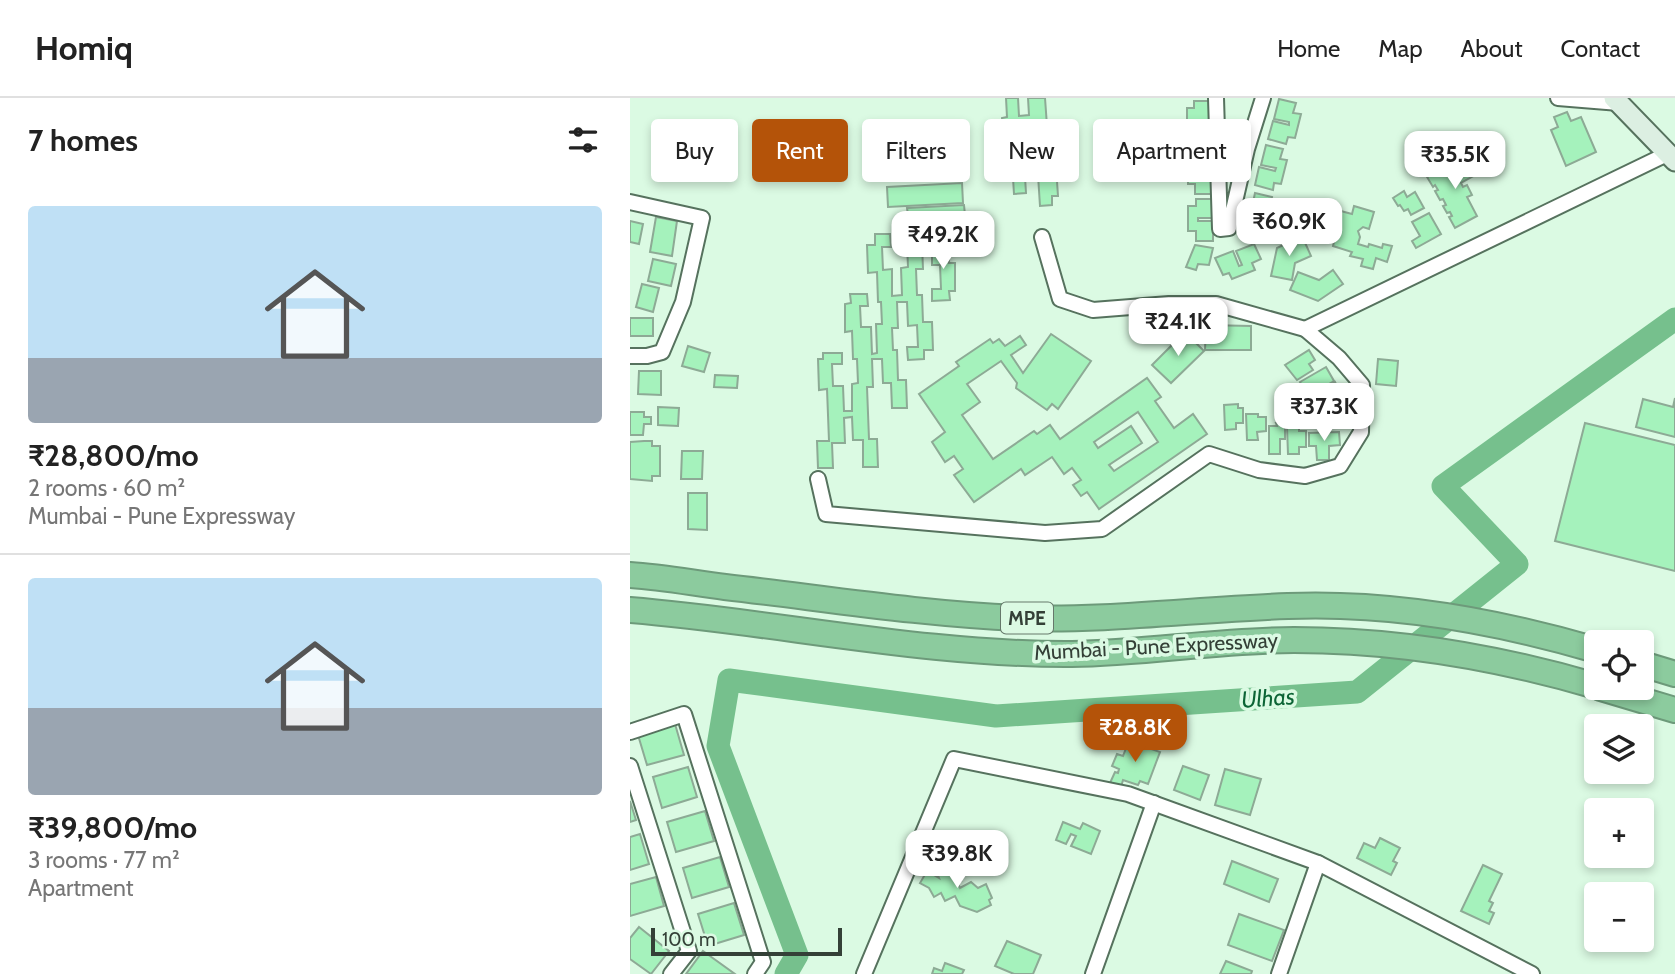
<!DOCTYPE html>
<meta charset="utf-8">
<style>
:root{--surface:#fff;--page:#f6f6f6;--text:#222;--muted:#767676;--line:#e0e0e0;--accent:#b45309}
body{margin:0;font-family:Cabin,sans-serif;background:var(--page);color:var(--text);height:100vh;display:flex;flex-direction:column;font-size:26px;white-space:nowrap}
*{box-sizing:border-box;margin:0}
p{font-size:23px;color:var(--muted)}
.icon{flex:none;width:38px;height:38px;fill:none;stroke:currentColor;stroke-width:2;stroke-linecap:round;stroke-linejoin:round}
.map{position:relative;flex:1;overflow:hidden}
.details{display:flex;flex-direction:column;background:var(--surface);width:630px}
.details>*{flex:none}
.banner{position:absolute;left:21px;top:21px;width:665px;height:63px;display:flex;gap:14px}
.buttons{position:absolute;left:954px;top:532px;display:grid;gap:14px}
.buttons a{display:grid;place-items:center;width:70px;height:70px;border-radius:7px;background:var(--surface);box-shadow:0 4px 10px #0003;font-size:35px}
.scale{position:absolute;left:21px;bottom:18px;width:191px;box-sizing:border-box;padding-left:7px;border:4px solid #344037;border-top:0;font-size:19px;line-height:24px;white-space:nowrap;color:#344037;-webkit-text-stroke:5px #dbfae3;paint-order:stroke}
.price{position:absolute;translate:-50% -60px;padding:0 16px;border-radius:14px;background:#fff;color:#222;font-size:23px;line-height:46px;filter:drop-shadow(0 2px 4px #0008)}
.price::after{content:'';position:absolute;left:50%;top:42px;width:21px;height:16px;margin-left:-10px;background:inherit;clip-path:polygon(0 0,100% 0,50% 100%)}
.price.current{background:var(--accent);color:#fff}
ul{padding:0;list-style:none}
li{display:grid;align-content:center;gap:14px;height:371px;padding:0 28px}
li+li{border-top:2px solid var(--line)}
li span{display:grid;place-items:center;height:217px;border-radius:7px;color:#555}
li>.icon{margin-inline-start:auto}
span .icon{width:126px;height:126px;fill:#fffc;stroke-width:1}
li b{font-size:30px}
h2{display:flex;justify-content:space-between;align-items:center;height:84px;padding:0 28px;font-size:30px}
.pill{padding:0 24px;border-radius:7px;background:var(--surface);box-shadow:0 4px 10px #0003;font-size:24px;line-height:63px}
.pill.current{background:var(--accent);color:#fff}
header{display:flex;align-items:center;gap:42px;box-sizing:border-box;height:98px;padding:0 35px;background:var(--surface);border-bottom:2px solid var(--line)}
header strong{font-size:33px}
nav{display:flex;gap:38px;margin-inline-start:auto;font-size:24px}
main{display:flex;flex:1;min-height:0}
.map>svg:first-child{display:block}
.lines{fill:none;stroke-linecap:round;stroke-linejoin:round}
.river{stroke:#76c08d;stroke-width:23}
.building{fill:#a5f2bc;stroke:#8daa95;stroke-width:2;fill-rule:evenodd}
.street-casing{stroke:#56725e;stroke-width:18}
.secondary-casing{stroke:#56725e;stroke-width:23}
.highway-casing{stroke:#6d9a7a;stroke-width:28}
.street{stroke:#fff;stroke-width:14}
.secondary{stroke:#dcefe2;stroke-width:19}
.highway{stroke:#8ccb9e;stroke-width:24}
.labels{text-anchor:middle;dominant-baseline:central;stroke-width:7;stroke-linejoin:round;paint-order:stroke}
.shield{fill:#dbfae3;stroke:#66786b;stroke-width:2}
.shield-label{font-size:19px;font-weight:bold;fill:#344037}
.street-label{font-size:21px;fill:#344037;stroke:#dbfae3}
.water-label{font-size:23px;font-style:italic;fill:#0c6435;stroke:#dbfae3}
</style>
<header>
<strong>Homiq</strong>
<nav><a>Home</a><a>Map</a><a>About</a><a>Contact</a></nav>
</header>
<main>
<section class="details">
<h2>7 homes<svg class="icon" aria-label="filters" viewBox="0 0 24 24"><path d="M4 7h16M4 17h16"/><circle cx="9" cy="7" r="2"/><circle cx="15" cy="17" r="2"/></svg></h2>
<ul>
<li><span style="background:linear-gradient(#bfe0f5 70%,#9aa5b1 0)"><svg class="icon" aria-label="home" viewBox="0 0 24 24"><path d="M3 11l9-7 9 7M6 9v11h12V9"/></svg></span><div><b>₹28,800/mo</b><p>2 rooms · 60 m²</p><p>Mumbai - Pune Expressway</p></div></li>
<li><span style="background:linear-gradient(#bfe0f5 60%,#9aa5b1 0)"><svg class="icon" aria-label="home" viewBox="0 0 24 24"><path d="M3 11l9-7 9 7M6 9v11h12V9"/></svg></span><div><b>₹39,800/mo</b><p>3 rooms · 77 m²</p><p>Apartment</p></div></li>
</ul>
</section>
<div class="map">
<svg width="1045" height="876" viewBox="0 0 1045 876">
<rect width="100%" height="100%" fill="#dbfae3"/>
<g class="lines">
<polyline class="river" points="156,876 167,857 88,648 99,582 366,618 727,594 887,466 813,388 1045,221"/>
</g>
<g class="building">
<polygon points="376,0 388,0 389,18 399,17 398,0 415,0 420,70 426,69 428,98 422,98 422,107 410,108 406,46 393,47 396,95 384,96 381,48 374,48 372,20 377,19"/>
<polygon points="649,1 666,5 663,15 671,16 665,40 658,39 656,46 638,41 643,23 659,27 659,24 644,21"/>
<polygon points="564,3 582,3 582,22 566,22 566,25 581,25 581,45 564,45 564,35 557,35 557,10 564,10"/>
<polygon points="937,14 941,23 951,19 966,54 936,68 921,32 928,29 924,19"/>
<polygon points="636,47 653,51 650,61 657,62 651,86 644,85 643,92 625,87 629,69 645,73 646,70 631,67"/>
<polygon points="565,55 584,55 584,73 567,73 567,76 583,76 583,96 565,96 565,86 558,86 558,61 565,61"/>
<polygon points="835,59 845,77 831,85 833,89 837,87 842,97 837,99 847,118 825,130 819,119 822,118 820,114 817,115 813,108 816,107 813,101 810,102 805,93 808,92 805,87 803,89 797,79"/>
<polygon points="332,85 333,105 258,109 257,89"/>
<polygon points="774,93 777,99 785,94 794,110 781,117 778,111 774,113 770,107 768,108 763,100"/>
<polygon points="625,95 642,99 640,108 647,110 642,136 634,133 633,139 615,135 619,117 635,120 636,118 621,114"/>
<polygon points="566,101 584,101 584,120 568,120 568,123 583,123 583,143 566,143 566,133 558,133 558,108 566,108"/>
<polygon points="334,107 335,117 324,117 324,127 287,129 286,117 278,117 277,110"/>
<polygon points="724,108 744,114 739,131 733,129 728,133 730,139 728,146 738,149 739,146 752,150 753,146 762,148 757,164 746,160 743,171 731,168 733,161 720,158 722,154 703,148 705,140 699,139 707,112 722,116"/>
<polygon points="799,115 811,136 786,150 782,143 790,138 782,124"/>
<polygon points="26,119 47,123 42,158 20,154"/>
<polygon points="0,123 13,126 9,146 0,144"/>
<polygon points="245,136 260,136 261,149 252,149 253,172 262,171 262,198 272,197 271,170 278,169 277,146 292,146 293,171 286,171 287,197 292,197 293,224 302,224 303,252 294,252 294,261 278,262 277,249 288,249 287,227 278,228 277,204 267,204 268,230 262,230 263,252 267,252 268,282 276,282 277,310 262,310 261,285 253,285 252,261 242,261 243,289 237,289 239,341 247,341 248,369 233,369 233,342 223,342 222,319 214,320 215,345 202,345 203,370 188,370 187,343 199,343 197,291 189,292 188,261 193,261 193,255 212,255 212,266 202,266 203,288 213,288 214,313 222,313 222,286 228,285 227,261 223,261 222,233 215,234 215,206 221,205 220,196 237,196 238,208 230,208 231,229 241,229 242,256 247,255 246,226 252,226 251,204 248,204 247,174 238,175 237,147 245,147"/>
<polygon points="672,138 681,158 665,165 662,182 641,178 647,150"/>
<polygon points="318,143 319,165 325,165 325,193 319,193 320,202 302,203 302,191 311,191 310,167 302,167 302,144"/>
<polygon points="624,146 631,161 622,165 625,172 602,181 599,175 593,177 585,160 603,153 609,168 612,167 606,153"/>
<polygon points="565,147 583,150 579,167 568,166 566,172 556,169"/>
<polygon points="23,161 46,166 41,188 18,183"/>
<polygon points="703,172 713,186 688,203 660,192 668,174 689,182"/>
<polygon points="12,186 29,190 23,214 6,209"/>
<rect x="0" y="220" width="23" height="18"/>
<polygon points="576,227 621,228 621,252 575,252"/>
<polygon points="555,234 574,253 541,285 522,267"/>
<path d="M421 236 461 263 428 311 422 306 417 312 386 290 387 285 371 263 337 286 350 304 332 317 363 361 404 333 407 336 420 327 430 341 517 280 531 299 525 303 544 330 563 316 577 336 469 411 457 394 451 398 443 387 451 382 442 370 434 376 422 359 395 377 391 371 344 404 324 377 333 371 324 358 315 364 302 344 315 334 289 296 329 268 326 264 360 241 363 245 369 241 375 248 390 238 396 247 381 257 393 275ZM508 314 528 344 484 373 479 367 512 345 501 328 468 350 464 344Z"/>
<polygon points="58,248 80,255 74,274 52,268"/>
<polygon points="679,252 685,262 679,266 683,272 667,282 655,267"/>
<polygon points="748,261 768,263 766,288 746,286"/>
<polygon points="696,269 704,283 678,298 670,284"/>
<polygon points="9,273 31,273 31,297 8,296"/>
<polygon points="85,277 108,278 107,290 84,289"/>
<polygon points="705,284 710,294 704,298 707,303 691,312 682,298"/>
<polygon points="716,300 722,307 714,313 719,320 705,328 693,314"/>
<polygon points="1045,300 1045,339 1006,329 1013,301 1043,309"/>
<polygon points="608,306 608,310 613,310 613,325 606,325 606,331 595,332 594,307"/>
<polygon points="28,309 49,310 48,328 28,327"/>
<polygon points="0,314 14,314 14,319 21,319 21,326 14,326 13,337 0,337"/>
<polygon points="616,316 628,316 628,319 636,319 636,333 627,334 628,342 617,342"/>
<polygon points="646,325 655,325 655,341 650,341 650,356 639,356 639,328 647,328"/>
<polygon points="955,325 1045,347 1045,473 925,443"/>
<polygon points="657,329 669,329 669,333 676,333 676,349 669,349 669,356 658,356"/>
<polygon points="709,334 710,347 699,348 699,362 687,362 686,348 679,348 679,335"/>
<polygon points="14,343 22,343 22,348 30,348 30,378 22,378 22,383 0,381 0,344"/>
<polygon points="52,353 73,353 72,381 51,381"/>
<polygon points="58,395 77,395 77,432 58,431"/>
<polygon points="45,626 54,657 17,667 8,637"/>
<polygon points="500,640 512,644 510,647 530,654 518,686 510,683 508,687 493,682 491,689 480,685 485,674 488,675 489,671 482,668 487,656 493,658"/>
<polygon points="553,668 579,677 570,702 544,692"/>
<polygon points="58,669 67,699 32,710 23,679"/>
<polygon points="595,671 631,681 620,717 585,707"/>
<polygon points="0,703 6,722 0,724"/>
<polygon points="75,713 84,743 46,754 37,724"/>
<polygon points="433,724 450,731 453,725 470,733 461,756 441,748 446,738 441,736 436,746 426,742"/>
<polygon points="10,736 19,766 0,772 0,739"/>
<polygon points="750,740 770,750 763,763 767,765 761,777 727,760 734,745 745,750"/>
<polygon points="90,759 99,789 62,800 53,770"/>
<polygon points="602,763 648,781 639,804 594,786"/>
<polygon points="853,767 872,776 859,803 863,805 859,813 864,815 859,826 831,813"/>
<polygon points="316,768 319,775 324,773 331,783 328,785 330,790 341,784 348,790 356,786 362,800 359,802 361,807 347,814 330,808 325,798 315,803 311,795 304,799 299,790 290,785 297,773 309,780 306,772"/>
<polygon points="26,779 34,808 0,818 0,786"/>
<polygon points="104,805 114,837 78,848 68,816"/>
<polygon points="609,816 654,832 642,863 598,847"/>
<polygon points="9,829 39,853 21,876 0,861 0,840"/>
<polygon points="377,843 411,857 403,876 384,876 365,868"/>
<polygon points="73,853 105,876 56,876"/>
<polygon points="596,863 622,873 621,876 590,876"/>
<polygon points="315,865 334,872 332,876 302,876 304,870 312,873"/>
</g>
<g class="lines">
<defs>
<g id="street">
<polyline points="586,0 590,131 599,130 617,51 633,0"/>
<polyline points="928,0 989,5"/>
<polyline points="0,104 72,120 53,204 32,254 17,258 0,258"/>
<polyline points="412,139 430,201 463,212 539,206 586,206 675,231"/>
<polyline points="188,381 196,416 415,435 472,431 579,356 629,372 675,378 710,368 731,334 732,287 709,260 675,231 1037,56"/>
<polyline points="0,634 54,616 133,864 125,876"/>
<polyline points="0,668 59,853 41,876"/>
<polyline points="234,876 324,661 498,696 688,765 902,876"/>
<polyline points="463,876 524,705"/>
<polyline points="649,876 688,765"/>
</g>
<polyline id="secondary" points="984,0 1045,63"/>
<g id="highway">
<path d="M0 477C32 479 63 485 95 489 192 500 291 516 389 520 479 523 569 511 658 508 762 504 867 523 966 552"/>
<path d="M0 512C147 524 294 557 442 556 516 555 590 542 664 542 767 542 867 559 966 588"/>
<polyline points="1012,566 1045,576"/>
<polyline points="971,590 1045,612"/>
</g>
</defs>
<use href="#street" class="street-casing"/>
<use href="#secondary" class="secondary-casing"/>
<use href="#highway" class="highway-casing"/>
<use href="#street" class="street"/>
<use href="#secondary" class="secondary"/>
<use href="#highway" class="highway"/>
</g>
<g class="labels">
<rect class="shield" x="371" y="504.5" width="52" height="31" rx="5"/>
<g class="shield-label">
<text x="397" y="520">MPE</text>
</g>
<g class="street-label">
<text transform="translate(526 548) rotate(-3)">Mumbai - Pune Expressway</text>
</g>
<g class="water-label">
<text transform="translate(638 600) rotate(-4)">Ulhas</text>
</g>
</g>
</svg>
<div class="buttons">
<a><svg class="icon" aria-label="locate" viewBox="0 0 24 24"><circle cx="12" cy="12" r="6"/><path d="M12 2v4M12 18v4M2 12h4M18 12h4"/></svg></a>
<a><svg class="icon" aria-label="layers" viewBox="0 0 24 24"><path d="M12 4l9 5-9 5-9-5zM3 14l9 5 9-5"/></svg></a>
<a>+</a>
<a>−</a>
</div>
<div class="scale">100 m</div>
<b class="price" style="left:825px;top:93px">₹35.5K</b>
<b class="price" style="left:659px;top:160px">₹60.9K</b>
<b class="price" style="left:313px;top:173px">₹49.2K</b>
<b class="price" style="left:548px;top:260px">₹24.1K</b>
<b class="price" style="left:694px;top:345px">₹37.3K</b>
<b class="price current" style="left:505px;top:666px">₹28.8K</b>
<b class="price" style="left:327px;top:792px">₹39.8K</b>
<div class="banner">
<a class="pill">Buy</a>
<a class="pill current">Rent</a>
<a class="pill">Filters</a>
<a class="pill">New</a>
<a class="pill">Apartment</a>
</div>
</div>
</main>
